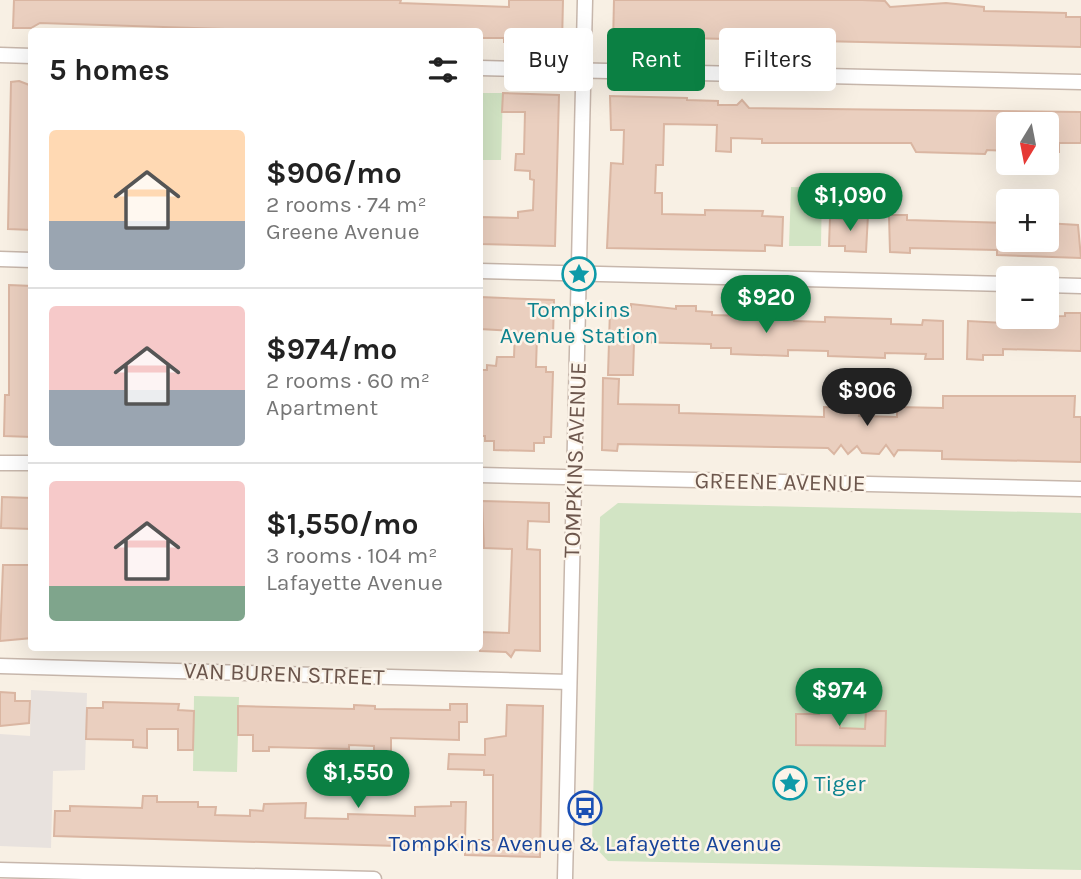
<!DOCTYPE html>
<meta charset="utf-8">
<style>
:root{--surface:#fff;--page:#f6f6f6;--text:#222;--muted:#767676;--line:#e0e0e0;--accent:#0b8043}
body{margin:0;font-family:Karla,sans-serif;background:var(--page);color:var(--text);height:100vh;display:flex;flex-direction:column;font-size:26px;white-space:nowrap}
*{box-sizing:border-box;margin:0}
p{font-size:23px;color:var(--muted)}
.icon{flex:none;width:38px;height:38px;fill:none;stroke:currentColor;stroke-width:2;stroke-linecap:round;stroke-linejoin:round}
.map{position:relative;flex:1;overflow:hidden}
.drawer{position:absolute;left:28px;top:28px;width:455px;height:623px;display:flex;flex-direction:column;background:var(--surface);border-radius:7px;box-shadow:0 7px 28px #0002}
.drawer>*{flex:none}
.hud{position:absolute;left:504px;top:28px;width:471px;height:63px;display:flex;gap:14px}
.needle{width:46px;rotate:190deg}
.fabs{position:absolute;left:996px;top:112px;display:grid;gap:14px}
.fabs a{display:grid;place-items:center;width:63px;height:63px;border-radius:7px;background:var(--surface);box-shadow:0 7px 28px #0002;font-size:35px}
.price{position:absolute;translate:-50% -60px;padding:0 16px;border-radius:24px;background:var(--accent);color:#fff;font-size:23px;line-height:46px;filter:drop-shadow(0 2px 4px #0008)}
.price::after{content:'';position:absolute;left:50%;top:42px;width:21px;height:16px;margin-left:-10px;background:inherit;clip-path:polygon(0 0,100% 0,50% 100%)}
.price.on{background:#222;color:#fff}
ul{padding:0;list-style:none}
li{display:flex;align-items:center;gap:21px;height:175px;padding:0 21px}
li+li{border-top:2px solid var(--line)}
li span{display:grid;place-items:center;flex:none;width:196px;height:140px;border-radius:7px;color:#555}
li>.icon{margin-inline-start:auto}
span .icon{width:84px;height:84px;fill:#fffc;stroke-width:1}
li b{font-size:30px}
h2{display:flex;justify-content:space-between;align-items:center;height:84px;padding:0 21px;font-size:30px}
.tag{padding:0 24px;border-radius:7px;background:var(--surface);box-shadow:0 7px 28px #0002;font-size:24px;line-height:63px}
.tag.on{background:var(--accent);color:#fff}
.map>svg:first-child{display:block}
.industrial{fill:#e8e2de}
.green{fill:#d2e4c4}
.building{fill:#eacfbf;stroke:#dab6a2;stroke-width:2}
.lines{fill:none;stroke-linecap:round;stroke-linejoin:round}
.street-casing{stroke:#c7b7ac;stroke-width:17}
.street{stroke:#fff;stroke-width:14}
.labels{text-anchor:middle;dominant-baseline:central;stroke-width:5;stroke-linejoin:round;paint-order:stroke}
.culture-label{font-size:23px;fill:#0d838f;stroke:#fcf4e9}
.street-label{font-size:23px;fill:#6d574d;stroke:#fcf4e9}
.transit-label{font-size:23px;fill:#164399;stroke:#fcf4e9}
</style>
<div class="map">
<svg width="1081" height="879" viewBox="0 0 1081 879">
<rect width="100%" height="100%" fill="#f8f0e4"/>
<polygon class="industrial" points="31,690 87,693 85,770 53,771 51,848 0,846 0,734 30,736"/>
<g class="green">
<polygon points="480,93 503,93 501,160 480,160"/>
<polygon points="791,187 822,188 821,246 789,246"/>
<polygon points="618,503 1081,513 1081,870 608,861 592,844 600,517"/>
<polygon points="194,696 239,697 237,772 193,771"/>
</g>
<g class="building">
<polygon points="14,0 401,0 400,3 509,7 509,0 563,0 562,43 504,42 504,38 480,38 480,32 258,30 40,23 31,28 13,28"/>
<polygon points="614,0 862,0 885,1 890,7 946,3 984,7 984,11 1066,13 1066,17 1081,17 1081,47 683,38 676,46 613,44"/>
<polygon points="19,81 32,86 32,230 8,229 11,82"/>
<polygon points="503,93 559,95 555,246 480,244 480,217 518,218 518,212 533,210 534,180 530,179 530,171 515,170 516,154 524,154 525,112 502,112"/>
<polygon points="610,96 687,98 687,100 718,101 718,105 737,105 742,100 749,108 1081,112 1081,143 1059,143 1059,152 1046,152 1046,124 1008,124 1008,151 987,150 985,154 916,152 911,143 762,143 762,139 731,138 731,152 716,151 717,125 664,124 663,165 656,165 655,193 662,193 662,214 705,215 705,210 763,211 762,216 783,217 782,246 765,245 765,251 607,248 611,163 623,164 624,130 611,130"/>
<polygon points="850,214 868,215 866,252 845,251 845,246 829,246 830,218 850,219"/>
<polygon points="889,215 907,215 907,220 1008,223 1008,240 1046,240 1046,223 1078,225 1081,258 997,255 997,250 910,248 910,253 890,252"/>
<polygon points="9,285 32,286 32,437 4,436 5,395 9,395"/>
<polygon points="480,297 554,300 553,337 537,336 536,367 546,367 546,372 553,372 551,437 544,437 544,443 534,443 534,451 494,450 494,441 485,441 485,436 480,436 480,370 487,370 487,365 496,366 497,357 514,357 515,331 480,329"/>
<polygon points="631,304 676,309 676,306 696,306 696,311 712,312 712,315 794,317 794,321 825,322 825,317 891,319 891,324 922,325 923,320 943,321 943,359 925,359 926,354 885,353 885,358 857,357 828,356 828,351 788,350 788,356 731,354 731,348 711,348 711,344 634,342 633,375 608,375 610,309 631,309"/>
<polygon points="1065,313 1081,313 1081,351 1003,349 1003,355 983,355 983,360 967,359 968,321 1004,323 1004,317 1065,316"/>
<polygon points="603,378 619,379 618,404 679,405 679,413 824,417 824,407 860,408 859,416 897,417 897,407 943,408 943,396 1075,396 1074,417 1081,417 1081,462 942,459 942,451 898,450 894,456 886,445 879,454 862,453 857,446 848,454 841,445 834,454 828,448 618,444 617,451 602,450"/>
<polygon points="2,497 32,498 32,529 1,528"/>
<polygon points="482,501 549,503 549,522 528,521 527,549 540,550 540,651 515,650 511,657 506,652 480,651 480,632 509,633 512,549 484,548"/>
<polygon points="3,565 32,565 32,638 0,641"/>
<polygon points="0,692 15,693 15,701 30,701 29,723 0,726"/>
<polygon points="819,700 840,700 840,728 865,729 866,711 886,711 885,746 796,745 796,714 819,714"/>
<polygon points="103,702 179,704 178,710 194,711 193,750 178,750 178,729 147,729 147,748 133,747 133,740 86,739 87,708 103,708"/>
<polygon points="450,704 467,704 467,722 459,722 459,740 391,738 391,753 374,752 374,746 349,745 349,749 269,747 269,751 253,751 253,735 238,735 238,706 354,709 354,705 375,706 375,709 450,710"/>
<polygon points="507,705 543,706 540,857 465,855 465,848 54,836 55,811 70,811 70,806 142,808 143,796 157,796 157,802 198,802 198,807 216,807 215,815 250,816 250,810 263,811 264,804 306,803 305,818 348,819 348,814 415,816 415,807 451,806 451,802 466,802 465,840 493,840 493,775 484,775 484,770 448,769 449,754 485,755 485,739 506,736"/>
</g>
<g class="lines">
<defs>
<g id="street">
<polyline points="0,55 32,56"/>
<polyline points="480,68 1081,82"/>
<polyline points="0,259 32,260"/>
<polyline points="480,271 1008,284"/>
<polyline points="1046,285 1081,286"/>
<polyline points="0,463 32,463"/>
<polyline points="480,475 1081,489"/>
<polyline points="0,666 569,682"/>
<polyline points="0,870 374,879"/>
<polyline points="565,879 585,0"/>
</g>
</defs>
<use href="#street" class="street-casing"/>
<use href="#street" class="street"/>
</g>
<defs>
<symbol id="sight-ring" viewBox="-11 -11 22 22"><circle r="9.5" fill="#fcf4e9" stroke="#0f9aa8" stroke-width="1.5"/><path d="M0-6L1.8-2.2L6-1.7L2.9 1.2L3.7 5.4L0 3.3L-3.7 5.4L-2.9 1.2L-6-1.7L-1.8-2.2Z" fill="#0f9aa8"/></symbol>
<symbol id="bus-ring" viewBox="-11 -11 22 22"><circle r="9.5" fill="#fcf4e9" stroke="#1a4fb4" stroke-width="1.5"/><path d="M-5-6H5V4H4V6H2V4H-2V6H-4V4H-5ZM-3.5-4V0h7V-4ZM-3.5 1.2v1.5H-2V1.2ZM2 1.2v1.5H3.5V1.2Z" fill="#1a4fb4"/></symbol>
</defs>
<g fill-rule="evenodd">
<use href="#sight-ring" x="560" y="255" width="38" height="38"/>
<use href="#sight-ring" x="771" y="764" width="38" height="38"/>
<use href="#bus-ring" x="566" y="789" width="38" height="38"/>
</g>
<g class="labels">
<g class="culture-label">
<text x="579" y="309">Tompkins<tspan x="579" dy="26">Avenue Station</tspan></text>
<text x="814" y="783" text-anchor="start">Tiger</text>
</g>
<g class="street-label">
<text transform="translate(575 460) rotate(-88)">TOMPKINS AVENUE</text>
<text transform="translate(780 482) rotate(1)">GREENE AVENUE</text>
<text transform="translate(284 674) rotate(2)">VAN BUREN STREET</text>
</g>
<g class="transit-label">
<text x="585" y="843">Tompkins Avenue &amp; Lafayette Avenue</text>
</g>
</g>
</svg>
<div class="fabs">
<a><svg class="needle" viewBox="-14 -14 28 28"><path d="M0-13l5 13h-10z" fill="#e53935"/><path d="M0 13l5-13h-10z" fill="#767676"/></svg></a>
<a>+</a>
<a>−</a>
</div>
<b class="price" style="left:850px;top:233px">$1,090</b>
<b class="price" style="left:766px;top:335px">$920</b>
<b class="price on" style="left:867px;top:428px">$906</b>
<b class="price" style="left:839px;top:728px">$974</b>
<b class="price" style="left:358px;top:810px">$1,550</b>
<div class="hud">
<a class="tag">Buy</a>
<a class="tag on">Rent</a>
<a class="tag">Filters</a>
</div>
<section class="drawer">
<h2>5 homes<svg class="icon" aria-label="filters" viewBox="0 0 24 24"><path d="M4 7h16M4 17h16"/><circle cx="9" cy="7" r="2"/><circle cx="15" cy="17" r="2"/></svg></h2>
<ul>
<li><span style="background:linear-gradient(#ffd9b3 65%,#9aa5b1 0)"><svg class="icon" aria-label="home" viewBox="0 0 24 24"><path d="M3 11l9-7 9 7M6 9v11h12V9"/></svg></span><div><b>$906/mo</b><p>2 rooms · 74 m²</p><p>Greene Avenue</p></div></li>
<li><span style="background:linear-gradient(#f6c9c9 60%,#9aa5b1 0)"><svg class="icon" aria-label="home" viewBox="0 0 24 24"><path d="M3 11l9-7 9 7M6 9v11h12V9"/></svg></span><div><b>$974/mo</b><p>2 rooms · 60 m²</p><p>Apartment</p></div></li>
<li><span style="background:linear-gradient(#f6c9c9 75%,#7fa58c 0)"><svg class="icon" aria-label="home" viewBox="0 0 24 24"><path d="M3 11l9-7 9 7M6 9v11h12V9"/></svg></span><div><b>$1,550/mo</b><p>3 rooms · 104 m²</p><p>Lafayette Avenue</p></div></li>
</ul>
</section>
</div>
